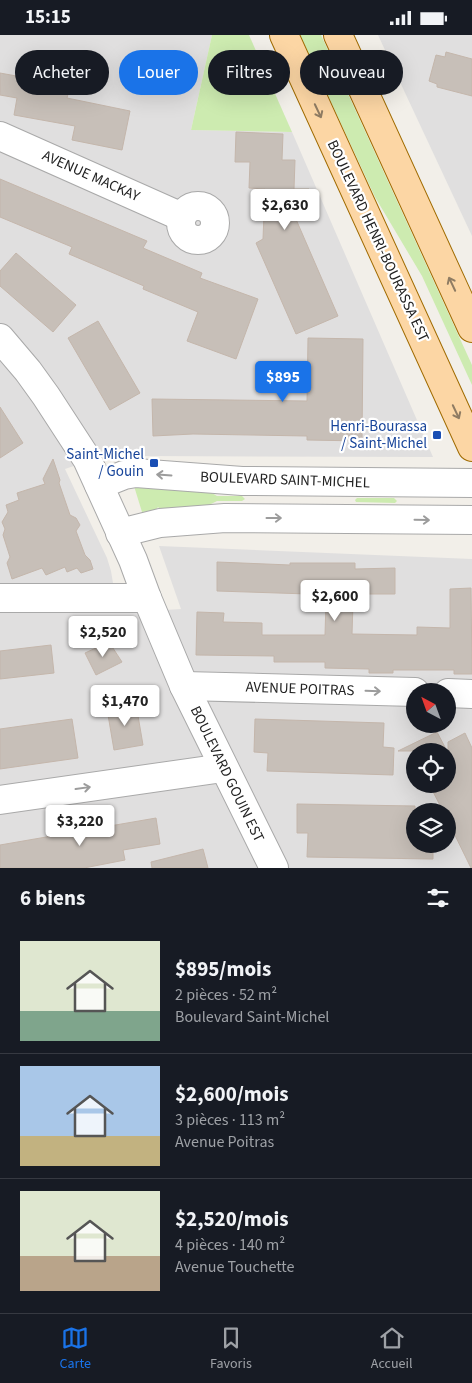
<!DOCTYPE html>
<html lang="fr">
<meta charset="utf-8">
<style>
:root{--surface:#171b24;--page:#242831;--text:#f1f3f6;--muted:#9ea1a6;--line:#363941;--accent:#1a73e8}
body{margin:0;font-family:"Source Sans 3",sans-serif;background:var(--page);color:var(--text);height:100vh;display:flex;flex-direction:column;font-size:19px;white-space:nowrap}
*{box-sizing:border-box;margin:0}
p{font-size:16px;color:var(--muted)}
.icon{flex:none;width:28px;height:28px;fill:none;stroke:currentColor;stroke-width:2;stroke-linecap:round;stroke-linejoin:round}
.map{position:relative;height:833px;overflow:hidden}
.side{display:flex;flex-direction:column;background:var(--surface);flex:1}
.side>*{flex:none}
.top-card{position:absolute;left:15px;top:15px;width:442px;height:45px;display:flex;gap:10px}
.needle{width:32px;rotate:319deg}
.buttons{position:absolute;left:406px;top:648px;display:grid;gap:10px}
.buttons a{display:grid;place-items:center;width:50px;height:50px;border-radius:50%;background:var(--surface);box-shadow:0 5px 20px #0002;font-size:25px}
.price{position:absolute;translate:-50% -42px;padding:0 11px;border-radius:5px;background:#fff;color:#222;font-size:16px;line-height:32px;filter:drop-shadow(0 1px 2px #0008)}
.price::after{content:'';position:absolute;left:50%;top:30px;width:15px;height:11px;margin-left:-8px;background:inherit;clip-path:polygon(0 0,100% 0,50% 100%)}
.price.on{background:var(--accent);color:#fff}
ul{padding:0;list-style:none}
li{display:flex;align-items:center;gap:15px;height:125px;padding:0 20px}
li+li{border-top:1px solid var(--line)}
li span{display:grid;place-items:center;flex:none;width:140px;height:100px;border-radius:0px;color:#555}
li>.icon{margin-inline-start:auto}
span .icon{width:60px;height:60px;fill:#fffc;stroke-width:1}
li b{font-size:21px}
h2{display:flex;justify-content:space-between;align-items:center;height:60px;padding:0 20px;font-size:21px}
.chip{padding:0 18px;border-radius:22px;background:var(--surface);box-shadow:0 5px 20px #0002;font-size:18px;line-height:45px}
.chip.on{background:var(--accent);color:#fff}
.status{display:flex;justify-content:space-between;align-items:center;height:35px;padding:0 25px;background:var(--surface);direction:ltr}
.status svg{height:14px;fill:currentColor}
.tabs{display:flex;justify-content:space-around;align-items:center;height:70px;border-top:1px solid var(--line);background:var(--surface);font-size:14px;color:var(--muted)}
.tabs a{display:grid;justify-items:center;gap:2px}
.tabs .on{color:var(--accent)}
.map>svg:first-child{display:block}
.residential{fill:#e0dfdf;fill-rule:evenodd}
.grass{fill:#cdebb0}
.building{fill:#c7bfb8;stroke:#c4b6ab}
.lines{fill:none;stroke-linecap:round;stroke-linejoin:round}
.minor-casing{stroke:#a9a9a9;stroke-width:30}
.major-casing{stroke:#a06b00;stroke-width:30}
.minor{stroke:#fff;stroke-width:28}
.major{stroke:#fcd6a4;stroke-width:28}
.oneway{stroke:#8f7c63}
.oneway2{stroke:#9c9c9c}
.transit-dot{fill:#1a4fb4;stroke:#fff;stroke-width:2}
.labels{text-anchor:middle;dominant-baseline:central;stroke-width:4.5;stroke-linejoin:round;paint-order:stroke}
.street-label{font-size:15px;fill:#222;stroke:#fff}
.transit-label{font-size:15px;fill:#164399;stroke:#fff;text-anchor:end}
</style>
<div class="status"><b>15:15</b><svg viewBox="0 0 49 12"><path d="M0 12V9h3v3zM5 12V6h3v6zM10 12V3h3v9zM15 12V0h3v12zM26 1h20v11H26zM47 4h2v5h-2z"/></svg></div>
<div class="map">
<svg width="472" height="833" viewBox="0 0 472 833">
<rect width="100%" height="100%" fill="#f2efe9"/>
<g class="residential">
<path d="M0 0H212L191 95 292 97 433 422 144 421 112 418 65 434 107 523 111 536 118 578 181 574 159 511 472 524V833H0ZM415 656H448V689H415ZM415 716H448V749H415ZM415 776H448V809H415Z"/>
<polygon points="378,0 472,0 472,201"/>
</g>
<g class="grass">
<polygon points="212,0 249,0 292,97 191,95"/>
<polygon points="300,0 321,0 472,330 472,350 422,241 375,162"/>
<polygon points="148,448 150,453 153,449 205,454 217,461 242,461 245,464 242,466 217,466 205,472 161,475 158,472 155,476 142,477 134,451"/>
<polygon points="357,463 394,463 397,466 395,468 356,467 355,465"/>
</g>
<g class="building">
<polygon points="446,17 472,24 472,61 437,52 437,49 429,46 436,20 445,22"/>
<polygon points="0,38 70,51 67,63 130,76 122,115 72,105 75,91 14,80 17,63 0,60"/>
<polygon points="236,97 283,99 282,125 295,125 294,154 309,154 308,183 295,182 338,281 296,299 256,208 263,204 265,154 249,153 250,127 235,127"/>
<polygon points="0,144 147,206 143,213 202,238 200,243 258,264 236,324 187,306 198,277 143,254 144,251 69,219 72,212 0,182"/>
<polygon points="16,218 76,270 53,297 0,251 0,236"/>
<polygon points="98,286 140,358 110,375 68,303"/>
<polygon points="308,303 363,304 362,406 307,405 307,401 193,399 153,401 152,364 307,366"/>
<polygon points="0,372 23,408 0,423"/>
<polygon points="53,424 60,445 59,448 70,480 76,483 80,490 76,496 85,520 90,525 93,534 81,538 77,533 67,537 65,532 46,540 42,533 12,544 7,528 10,522 3,500 5,494 2,487 8,477 6,470 19,465 17,458 45,449 43,444"/>
<polygon points="217,527 290,530 290,528 355,528 355,534 395,533 395,559 355,559 355,567 353,567 352,599 417,600 417,592 450,593 450,554 471,553 472,639 454,639 454,635 393,635 393,638 369,638 369,634 325,633 325,627 274,627 274,621 196,620 197,577 224,578 223,587 262,588 262,600 325,600 326,567 308,567 308,559 217,556"/>
<polygon points="109,607 122,627 96,640 85,618"/>
<polygon points="51,610 54,638 0,644 0,616"/>
<polygon points="136,669 143,710 114,715 107,674"/>
<polygon points="72,684 78,723 0,734 0,694"/>
<polygon points="255,684 384,688 383,712 394,713 393,740 267,736 268,718 254,717"/>
<polygon points="437,697 447,716 398,716"/>
<polygon points="465,698 472,713 472,833 471,833 448,786 448,776 443,776 429,749 448,749 448,707"/>
<polygon points="297,769 415,771 415,809 433,809 433,824 307,822 308,798 297,798"/>
<polygon points="156,783 160,809 123,815 125,825 84,833 0,833 0,810"/>
<polygon points="203,814 208,833 152,833 151,827"/>
</g>
<g class="lines">
<defs>
<g id="minor">
<polyline points="0,101 182,182"/>
<circle cx="198" cy="188" r="17"/>
<polyline points="0,303 28,336 46,361 87,424 133,525 147,563 184,651 274,833"/>
<polyline points="99,450 124,440 136,438 242,446 472,448"/>
<polyline points="120,498 160,488 225,483 472,485"/>
<polyline points="0,563 147,563"/>
<polyline points="184,651 415,657"/>
<polyline points="448,658 472,659"/>
<polyline points="0,765 223,733"/>
</g>
<g id="major">
<polyline points="284,0 472,412"/>
<polyline points="338,0 472,293"/>
</g>
</defs>
<use href="#minor" class="minor-casing"/>
<use href="#major" class="major-casing"/>
<use href="#minor" class="minor"/>
<use href="#major" class="major"/>
</g>
<defs><path id="oneway-shaft" d="M-6 0H5M1.5-3L5.5 0L1.5 3" fill="none" stroke-width="1.6" stroke-linecap="round" stroke-linejoin="round" transform="scale(1.25)"/></defs>
<g class="oneway">
<use href="#oneway-shaft" transform="translate(318 76) rotate(65)"/>
<use href="#oneway-shaft" transform="translate(452 249) rotate(-115)"/>
<use href="#oneway-shaft" transform="translate(456 377) rotate(65)"/>
</g>
<g class="oneway2">
<use href="#oneway-shaft" transform="translate(164 440) rotate(-176)"/>
<use href="#oneway-shaft" transform="translate(274 483)"/>
<use href="#oneway-shaft" transform="translate(422 485) rotate(1)"/>
<use href="#oneway-shaft" transform="translate(373 656) rotate(2)"/>
<use href="#oneway-shaft" transform="translate(83 753) rotate(-8)"/>
</g>
<g class="transit-dot">
<rect x="432" y="395" width="10" height="10" rx="2.5"/>
<rect x="149" y="423" width="10" height="10" rx="2.5"/>
</g>
<g class="labels">
<g class="street-label">
<text transform="translate(91 141) rotate(24)">AVENUE MACKAY</text>
<text transform="translate(378 206) rotate(65)">BOULEVARD HENRI-BOURASSA EST</text>
<text transform="translate(285 445) rotate(2)">BOULEVARD SAINT-MICHEL</text>
<text transform="translate(300 654) rotate(2)">AVENUE POITRAS</text>
<text transform="translate(227 739) rotate(64)">BOULEVARD GOUIN EST</text>
</g>
<g class="transit-label">
<text x="427" y="391">Henri-Bourassa<tspan x="427" dy="17">/ Saint-Michel</tspan></text>
<text x="144" y="419">Saint-Michel<tspan x="144" dy="17">/ Gouin</tspan></text>
</g>
</g>
</svg>
<div class="buttons">
<a><svg class="needle" viewBox="-14 -14 28 28"><path d="M0-13l5 13h-10z" fill="#e53935"/><path d="M0 13l5-13h-10z" fill="#9ea1a6"/></svg></a>
<a><svg class="icon" aria-label="locate" viewBox="0 0 24 24"><circle cx="12" cy="12" r="6"/><path d="M12 2v4M12 18v4M2 12h4M18 12h4"/></svg></a>
<a><svg class="icon" aria-label="layers" viewBox="0 0 24 24"><path d="M12 4l9 5-9 5-9-5zM3 14l9 5 9-5"/></svg></a>
</div>
<b class="price" style="left:285px;top:196px">$2,630</b>
<b class="price on" style="left:283px;top:368px">$895</b>
<b class="price" style="left:335px;top:587px">$2,600</b>
<b class="price" style="left:103px;top:623px">$2,520</b>
<b class="price" style="left:125px;top:692px">$1,470</b>
<b class="price" style="left:80px;top:812px">$3,220</b>
<div class="top-card">
<a class="chip">Acheter</a>
<a class="chip on">Louer</a>
<a class="chip">Filtres</a>
<a class="chip">Nouveau</a>
</div>
</div>
<section class="side">
<h2>6 biens<svg class="icon" aria-label="filters" viewBox="0 0 24 24"><path d="M4 7h16M4 17h16"/><circle cx="9" cy="7" r="2"/><circle cx="15" cy="17" r="2"/></svg></h2>
<ul>
<li><span style="background:linear-gradient(#dfe7d0 70%,#7fa58c 0)"><svg class="icon" aria-label="home" viewBox="0 0 24 24"><path d="M3 11l9-7 9 7M6 9v11h12V9"/></svg></span><div><b>$895/mois</b><p>2 pièces · 52 m²</p><p>Boulevard Saint-Michel</p></div></li>
<li><span style="background:linear-gradient(#a9c7e8 70%,#c2b280 0)"><svg class="icon" aria-label="home" viewBox="0 0 24 24"><path d="M3 11l9-7 9 7M6 9v11h12V9"/></svg></span><div><b>$2,600/mois</b><p>3 pièces · 113 m²</p><p>Avenue Poitras</p></div></li>
<li><span style="background:linear-gradient(#dfe7d0 65%,#b9a48a 0)"><svg class="icon" aria-label="home" viewBox="0 0 24 24"><path d="M3 11l9-7 9 7M6 9v11h12V9"/></svg></span><div><b>$2,520/mois</b><p>4 pièces · 140 m²</p><p>Avenue Touchette</p></div></li>
</ul>
</section>
<nav class="tabs">
<a class="on"><svg class="icon" aria-label="map" viewBox="0 0 24 24"><path d="M3 6l6-2 6 2 6-2v14l-6 2-6-2-6 2zM9 4v14M15 6v14"/></svg>Carte</a>
<a><svg class="icon" aria-label="saved" viewBox="0 0 24 24"><path d="M7 4h10v16l-5-4-5 4z"/></svg>Favoris</a>
<a><svg class="icon" aria-label="home" viewBox="0 0 24 24"><path d="M3 11l9-7 9 7M6 9v11h12V9"/></svg>Accueil</a>
</nav>
